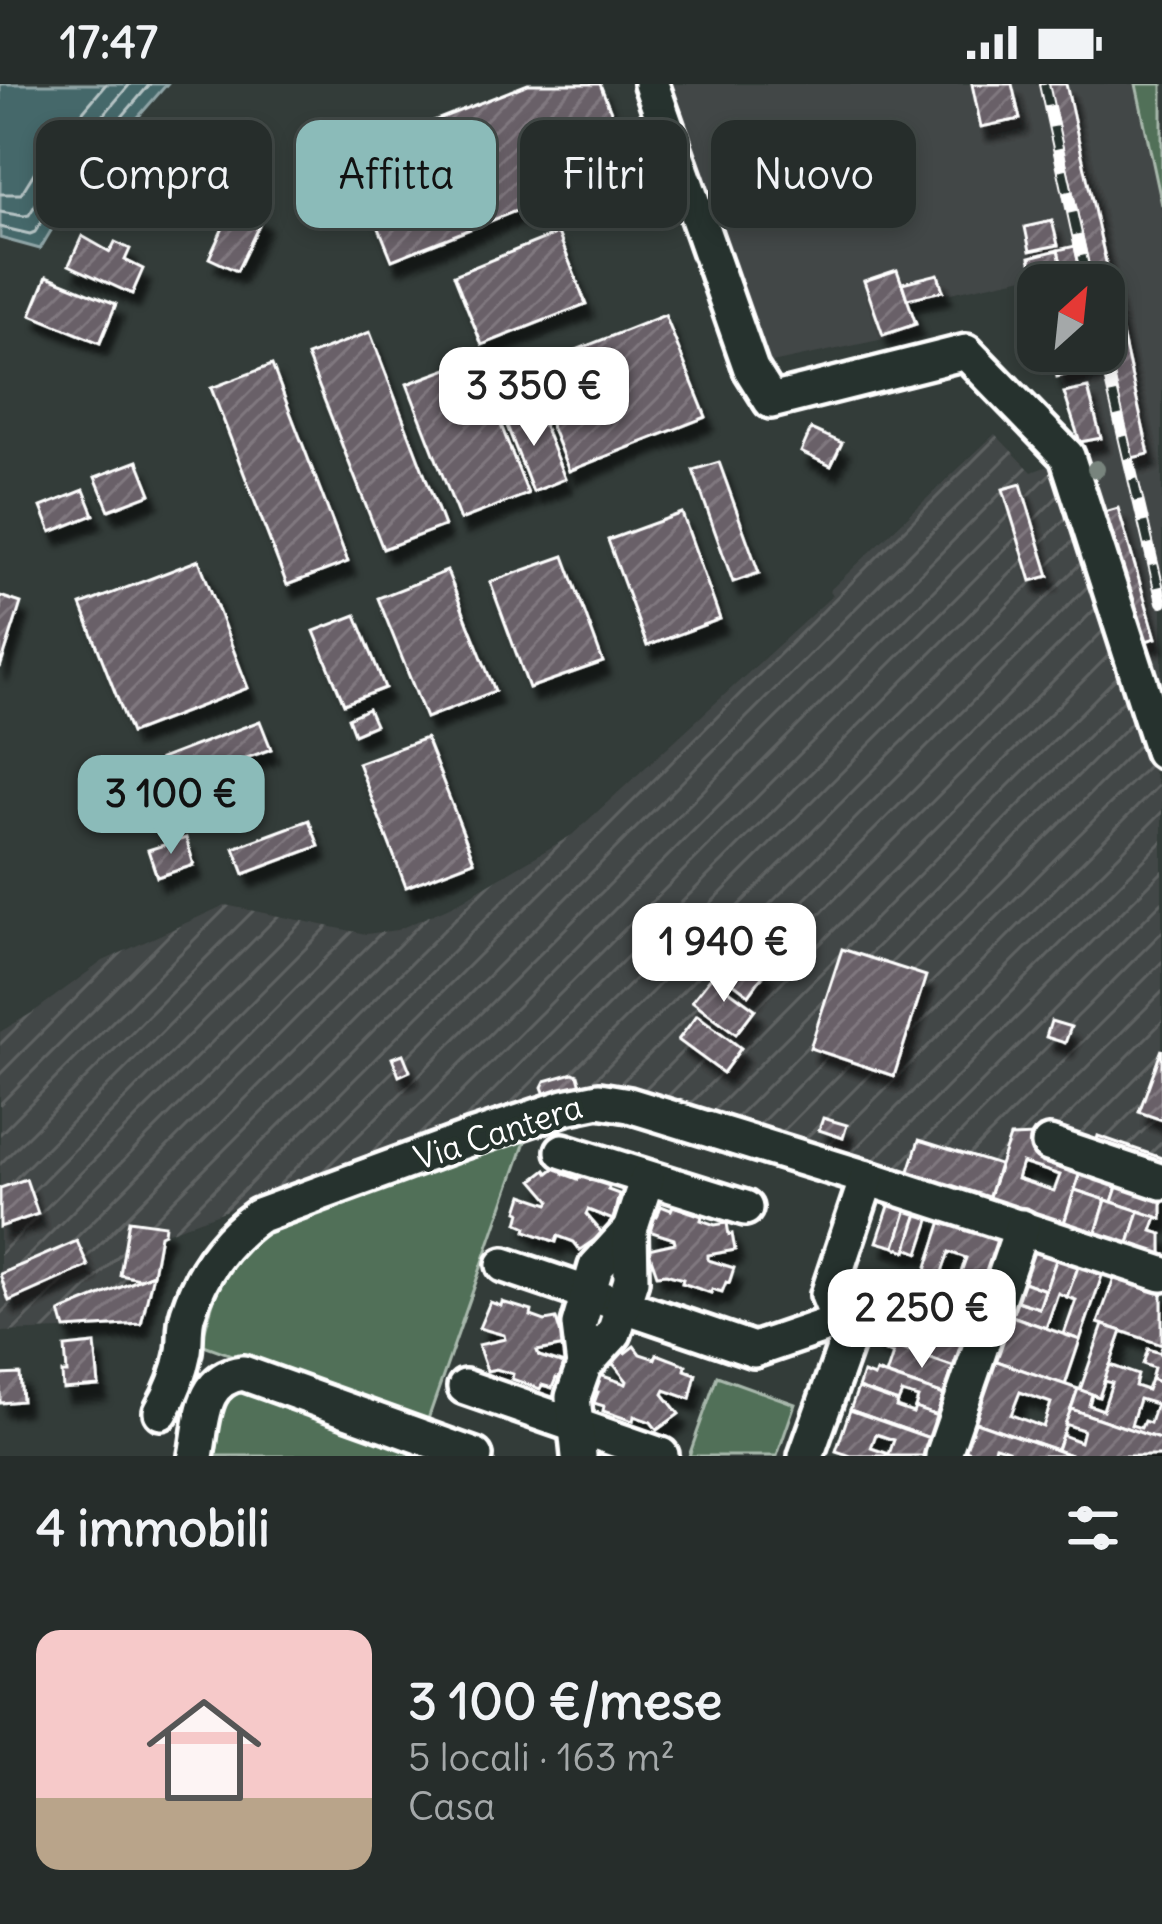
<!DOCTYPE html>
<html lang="it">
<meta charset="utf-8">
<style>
:root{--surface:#262d2b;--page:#323937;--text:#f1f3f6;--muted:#a4a8a9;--line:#424947;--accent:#8bbbb9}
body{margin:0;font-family:Delius,sans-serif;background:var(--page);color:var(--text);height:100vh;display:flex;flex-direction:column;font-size:45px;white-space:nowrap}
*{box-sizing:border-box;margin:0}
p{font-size:39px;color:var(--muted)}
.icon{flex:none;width:66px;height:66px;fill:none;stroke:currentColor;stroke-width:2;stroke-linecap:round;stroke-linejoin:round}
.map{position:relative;height:1372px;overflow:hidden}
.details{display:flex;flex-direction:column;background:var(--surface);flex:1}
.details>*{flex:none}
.top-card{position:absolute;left:36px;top:36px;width:1092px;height:108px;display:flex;gap:24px}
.needle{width:78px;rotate:27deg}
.fabs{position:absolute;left:1017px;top:180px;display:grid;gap:24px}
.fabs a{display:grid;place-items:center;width:108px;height:108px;border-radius:24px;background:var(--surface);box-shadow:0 6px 18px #0003,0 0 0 3px var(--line);font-size:60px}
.price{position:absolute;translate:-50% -102px;padding:0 27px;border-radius:24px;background:#fff;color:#222;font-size:39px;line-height:78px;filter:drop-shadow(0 3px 6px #0008)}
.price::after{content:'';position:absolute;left:50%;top:72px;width:36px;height:27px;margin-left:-18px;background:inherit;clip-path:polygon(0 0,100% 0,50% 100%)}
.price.selected{background:var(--accent);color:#111}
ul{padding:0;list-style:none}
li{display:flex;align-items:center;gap:36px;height:300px;padding:0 36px}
li span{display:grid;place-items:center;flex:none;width:336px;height:240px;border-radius:24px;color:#555}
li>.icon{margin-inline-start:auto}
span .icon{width:144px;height:144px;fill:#fffc;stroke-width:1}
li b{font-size:51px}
h2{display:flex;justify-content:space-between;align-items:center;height:144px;padding:0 36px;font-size:51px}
.chip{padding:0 42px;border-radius:24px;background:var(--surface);box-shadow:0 6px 18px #0003,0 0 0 3px var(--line);font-size:42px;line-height:108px}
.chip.selected{background:var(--accent);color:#111}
.status{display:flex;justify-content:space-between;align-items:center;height:84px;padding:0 60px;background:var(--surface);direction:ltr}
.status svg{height:33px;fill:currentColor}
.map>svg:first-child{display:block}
.built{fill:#434747}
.industrial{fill:url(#industrial-furrows)}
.grass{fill:#517058;stroke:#a8b8ac;stroke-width:3}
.water{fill:#45686b;stroke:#8fa4a6;stroke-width:3}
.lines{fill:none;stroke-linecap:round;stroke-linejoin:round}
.shore{stroke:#b5c3c4;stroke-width:3}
.building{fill:url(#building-hatch);stroke:#fff;stroke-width:3;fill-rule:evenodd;filter:url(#shadow)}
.minor-casing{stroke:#fff;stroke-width:42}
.minor{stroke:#26332d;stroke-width:33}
.rail-casing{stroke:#fff;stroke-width:12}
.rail{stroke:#26332d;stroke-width:8;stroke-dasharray:22;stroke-linecap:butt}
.tree{fill:#78847d}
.labels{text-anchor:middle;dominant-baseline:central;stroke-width:9;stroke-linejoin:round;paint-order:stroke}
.street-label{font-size:33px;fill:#fff;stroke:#26332d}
</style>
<div class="status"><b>17:47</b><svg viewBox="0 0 49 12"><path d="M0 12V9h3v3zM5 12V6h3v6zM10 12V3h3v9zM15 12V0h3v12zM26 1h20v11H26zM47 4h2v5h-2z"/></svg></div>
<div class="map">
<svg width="1162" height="1372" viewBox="0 0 1162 1372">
<defs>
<pattern id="industrial-furrows" width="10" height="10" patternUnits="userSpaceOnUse" patternTransform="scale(3)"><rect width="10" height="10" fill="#434747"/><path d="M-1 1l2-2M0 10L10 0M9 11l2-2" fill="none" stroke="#5f6363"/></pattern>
<pattern id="building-hatch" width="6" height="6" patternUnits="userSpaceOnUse" patternTransform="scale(3)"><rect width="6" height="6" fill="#696068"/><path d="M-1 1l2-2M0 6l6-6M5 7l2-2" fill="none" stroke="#80787f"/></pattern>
<filter id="shadow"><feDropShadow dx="7" dy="13" stdDeviation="3" flood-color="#0009"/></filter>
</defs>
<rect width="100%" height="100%" fill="#333c39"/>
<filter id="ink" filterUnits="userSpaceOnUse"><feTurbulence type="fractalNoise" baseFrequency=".00833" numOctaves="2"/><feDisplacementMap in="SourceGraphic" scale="24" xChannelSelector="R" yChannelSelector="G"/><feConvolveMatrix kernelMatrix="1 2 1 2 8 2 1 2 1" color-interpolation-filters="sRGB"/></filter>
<g filter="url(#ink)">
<polygon class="built" points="670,0 1136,0 1162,121 1162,622 1139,559 1052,267 1104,267 1104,201 1038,201 1033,191 909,218 918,243 893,253 767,280 670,12"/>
<polygon class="industrial" points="995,350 1032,388 1053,380 1146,670 1162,710 1162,1090 1050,1052 1011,1053 987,1118 599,997 357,1078 160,1151 141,1240 94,1242 93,1245 0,1248 0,948 35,927 103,877 225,821 366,850 397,846 452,822 572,751 833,511 829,507"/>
<g class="grass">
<polygon points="1136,0 1162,0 1162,121"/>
<polygon points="528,1049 426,1341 201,1260 227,1170 289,1134"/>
<polygon points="717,1292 795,1320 777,1372 689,1372"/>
<polygon points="233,1305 245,1306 433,1372 210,1372 220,1324"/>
</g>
<polygon class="water" points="0,0 167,0 78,102 40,165 0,154"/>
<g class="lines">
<g class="shore">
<polyline points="0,110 21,110 42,76 106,0"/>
<polyline points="0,128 24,132 29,131 57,86 130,0"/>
<polyline points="0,143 30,150 35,148 69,95 150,0"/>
</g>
</g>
<g class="building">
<polygon points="528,0 600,0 632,81 392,176 349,70"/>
<polygon points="972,0 1012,0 1020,35 981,43"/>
<polygon points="1048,0 1066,0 1149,370 1132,374 1104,249 1104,201 1093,201"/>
<polygon points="234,120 263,133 237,187 209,174"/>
<polygon points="1052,137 1058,161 1030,167 1025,143"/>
<polygon points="558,149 586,220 482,261 454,191"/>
<polygon points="82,152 110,168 115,158 130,165 125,176 143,185 132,210 69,181"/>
<polygon points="1075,162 1083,201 1066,201 1058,166"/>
<polygon points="1058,166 1066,201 1038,201 1038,208 1030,173"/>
<polygon points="897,186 916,240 883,251 864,197"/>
<polygon points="938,190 943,207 907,215 902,199"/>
<polygon points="47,192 116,220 100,259 31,231"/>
<polygon points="665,231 706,333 569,387 528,285"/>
<polygon points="370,248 444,442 383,465 307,272"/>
<polygon points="1052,267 1081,267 1086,286 1057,293"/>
<polygon points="1081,267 1099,267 1102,283 1086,286"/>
<polygon points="475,275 528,410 460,436 407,300"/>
<polygon points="272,281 348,478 287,501 211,304"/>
<polygon points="1088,304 1101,354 1080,358 1064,309"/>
<polygon points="536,322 565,395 533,408 504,334"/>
<polygon points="811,345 842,359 831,382 801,368"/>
<polygon points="138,377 151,410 109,426 95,393"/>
<polygon points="719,378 759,489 733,498 693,386"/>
<polygon points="1021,400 1049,492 1031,497 1003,405"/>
<polygon points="84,406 94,431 51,448 41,423"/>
<polygon points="1118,424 1156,554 1139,559 1101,429"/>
<polygon points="682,429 720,535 647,562 608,456"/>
<polygon points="564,472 603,578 529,604 490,498"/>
<polygon points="199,476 248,604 131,649 81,521"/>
<polygon points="447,487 495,607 426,634 378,514"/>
<polygon points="0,512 21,519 0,584"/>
<polygon points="356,531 385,604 344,620 314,547"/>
<polygon points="368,625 375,641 354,650 348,634"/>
<polygon points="260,637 271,665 171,702 160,675"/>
<polygon points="426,654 474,777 406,803 358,679"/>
<polygon points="139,684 147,707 91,728 82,706"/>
<polygon points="309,736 319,762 244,790 234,764"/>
<polygon points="186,754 194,781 157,793 148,766"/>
<polygon points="723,853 767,886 749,911 705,878"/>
<polygon points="842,865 926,892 894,992 810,964"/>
<polygon points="711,893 755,925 736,950 692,917"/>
<polygon points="697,931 741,964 723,989 678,956"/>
<polygon points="1051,937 1071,943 1065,959 1046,953"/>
<polygon points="1162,965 1162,1036 1139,1028"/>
<polygon points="403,970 410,987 399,992 392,974"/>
<polygon points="573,989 578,991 581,1002 546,1013 542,1003 545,997"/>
<polygon points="823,1034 847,1041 843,1054 819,1046"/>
<path d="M1035 1052 1032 1061 1083 1078 1063 1142 987 1118 1010 1053ZM1022 1079 1060 1091 1054 1107 1017 1095Z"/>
<polygon points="1098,1052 1162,1074 1162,1090 1094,1066"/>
<polygon points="919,1056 999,1081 987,1118 907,1093"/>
<polygon points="1083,1078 1121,1091 1112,1118 1075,1106"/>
<polygon points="557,1082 564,1090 578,1095 580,1090 610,1101 608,1106 619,1110 613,1136 588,1126 586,1130 603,1150 580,1166 574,1158 558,1152 556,1158 526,1147 527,1143 518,1139 521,1128 518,1127 523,1111 549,1120 551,1117 533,1096 546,1086 548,1089"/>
<polygon points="1121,1091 1162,1105 1162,1135 1112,1118"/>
<polygon points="26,1095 38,1130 0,1143 0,1104"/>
<polygon points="1075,1106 1106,1116 1095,1152 1063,1142"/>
<polygon points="891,1116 908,1122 895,1163 877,1158"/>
<polygon points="1106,1116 1139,1127 1128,1163 1095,1152"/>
<polygon points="661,1122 671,1126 673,1122 702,1132 701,1136 715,1141 727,1139 729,1151 732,1150 735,1166 708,1171 708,1176 734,1184 729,1199 726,1198 722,1208 712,1205 711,1209 682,1199 683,1195 666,1190 657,1191 648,1165 675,1159 674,1155 649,1147 653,1132 657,1133"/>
<polygon points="908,1122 919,1126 906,1167 895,1163"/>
<polygon points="919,1126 932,1130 919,1169 907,1164"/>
<polygon points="1139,1127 1157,1133 1152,1147 1162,1150 1162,1174 1128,1163"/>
<polygon points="943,1134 1005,1155 988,1206 958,1197 966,1174 949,1168 941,1191 926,1186"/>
<polygon points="129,1136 165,1141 164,1149 160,1151 153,1190 140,1195 120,1191"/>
<polygon points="77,1157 88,1182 9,1217 0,1190"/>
<polygon points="1031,1161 1058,1171 1045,1206 1018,1196"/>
<polygon points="1058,1171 1080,1178 1067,1213 1058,1209 1046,1244 1006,1230 1011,1215 1039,1224"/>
<polygon points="1080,1178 1104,1186 1080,1256 1064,1250 1076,1216 1067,1213"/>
<polygon points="153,1190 141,1240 65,1245 60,1228"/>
<polygon points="1115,1191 1162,1206 1162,1261 1098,1239"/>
<polygon points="898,1196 948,1213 939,1238 889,1222"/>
<polygon points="1018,1196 1045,1206 1039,1224 1011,1215"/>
<polygon points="948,1213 981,1225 972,1250 939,1238"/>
<polygon points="490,1218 501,1222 502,1218 532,1227 531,1232 545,1237 556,1235 565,1262 537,1267 539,1272 564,1280 559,1295 556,1294 552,1304 542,1301 540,1305 512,1295 513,1290 496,1285 487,1287 478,1261 505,1255 504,1251 479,1244"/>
<polygon points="904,1227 972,1250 967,1263 910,1243 912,1238 901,1233"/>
<polygon points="884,1228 901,1233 892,1262 875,1256"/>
<polygon points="1006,1230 1080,1256 1065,1301 991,1275"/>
<polygon points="1103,1241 1122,1247 1099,1313 1080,1306"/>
<polygon points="910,1243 967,1263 960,1285 903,1265"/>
<polygon points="95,1260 99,1302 63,1305 62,1289 67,1289 65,1263"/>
<polygon points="888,1260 960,1285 950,1313 886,1291 893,1270 885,1268"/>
<polygon points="634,1262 640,1270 655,1275 657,1270 686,1281 685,1286 696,1290 690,1315 665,1306 663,1310 679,1330 657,1346 651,1338 634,1332 633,1337 603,1327 604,1322 594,1319 598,1308 594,1307 600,1291 626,1300 627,1297 610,1276 622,1266 625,1269"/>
<polygon points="1162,1263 1162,1299 1151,1295 1154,1284 1143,1280 1148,1265 1160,1269"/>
<path d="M991 1275 1078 1305 1057 1366 970 1336ZM1020 1308 1051 1319 1043 1343 1011 1331Z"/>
<path d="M1110 1281 1138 1291 1135 1302 1147 1306 1151 1295 1162 1299V1356L1071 1325 1078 1305 1092 1310 1089 1321 1103 1326 1112 1299 1104 1297ZM1139 1315 1156 1320 1150 1339 1144 1337 1141 1344 1131 1341Z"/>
<polygon points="876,1288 950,1313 943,1334 915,1324 918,1314 902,1309 898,1318 858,1304 863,1289 874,1293"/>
<polygon points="20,1290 22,1317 0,1319 0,1291"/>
<polygon points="858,1304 898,1318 896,1323 913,1329 915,1324 943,1334 935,1356 850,1326"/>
<polygon points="1071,1325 1162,1356 1162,1372 1073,1372 1057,1366 1062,1351 1080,1358 1083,1346 1065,1340"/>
<path d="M850 1326 935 1356 929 1372H851L836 1367ZM876 1350 894 1356 889 1370 871 1364Z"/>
<polygon points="970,1336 1073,1372 1006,1372 1008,1366 995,1362 992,1372 982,1372 960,1364"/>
</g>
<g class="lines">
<defs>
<g id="minor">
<polyline points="651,0 751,285 771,317 966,268 1067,372 1162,667"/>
<polyline points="1049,1060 1162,1098"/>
<polyline points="563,1067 745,1124"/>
<polyline points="504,1181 754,1266 839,1237"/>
<polyline points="584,1282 579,1241 596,1183 630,1146"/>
<polyline points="465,1303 661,1371"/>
<path d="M161 1328C172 1309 180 1288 184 1267 186 1254 184 1241 188 1229 201 1188 223 1157 258 1132L463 1057 565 1023 599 1016 629 1021 867 1094 1162 1190"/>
<path d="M196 1372C203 1337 200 1294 243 1289L475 1372"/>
<polyline points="579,1372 573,1313 584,1282 614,1249 631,1196 630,1146 647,1094"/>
<polyline points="806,1372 847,1257 828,1211 867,1094"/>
<polyline points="943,1372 1022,1143"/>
</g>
</defs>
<use href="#minor" class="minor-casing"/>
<use href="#minor" class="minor"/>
<defs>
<g id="rail">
<polyline points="1044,0 1088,201"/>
<polyline points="1103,267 1162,518"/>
</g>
</defs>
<use href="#rail" class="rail-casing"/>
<use href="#rail" class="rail"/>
</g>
<circle class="tree" cx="1096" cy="385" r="9"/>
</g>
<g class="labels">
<g class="street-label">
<text transform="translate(498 1048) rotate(-18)">Via Cantera</text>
</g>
</g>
</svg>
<div class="fabs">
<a><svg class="needle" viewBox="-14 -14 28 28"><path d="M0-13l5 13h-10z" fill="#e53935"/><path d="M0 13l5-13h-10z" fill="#a4a8a9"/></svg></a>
</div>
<b class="price" style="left:534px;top:365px">3 350 €</b>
<b class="price selected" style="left:171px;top:773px">3 100 €</b>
<b class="price" style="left:724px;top:921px">1 940 €</b>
<b class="price" style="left:922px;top:1287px">2 250 €</b>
<div class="top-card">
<a class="chip">Compra</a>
<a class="chip selected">Affitta</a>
<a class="chip">Filtri</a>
<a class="chip">Nuovo</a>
</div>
</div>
<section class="details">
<h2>4 immobili<svg class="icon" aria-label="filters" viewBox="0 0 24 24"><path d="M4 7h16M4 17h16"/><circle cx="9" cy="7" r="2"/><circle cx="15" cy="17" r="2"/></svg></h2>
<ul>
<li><span style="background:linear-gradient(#f6c9c9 70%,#b9a48a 0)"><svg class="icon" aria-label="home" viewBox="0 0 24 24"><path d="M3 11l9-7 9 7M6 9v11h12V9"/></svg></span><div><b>3 100 €/mese</b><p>5 locali · 163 m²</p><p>Casa</p></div></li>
</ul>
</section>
